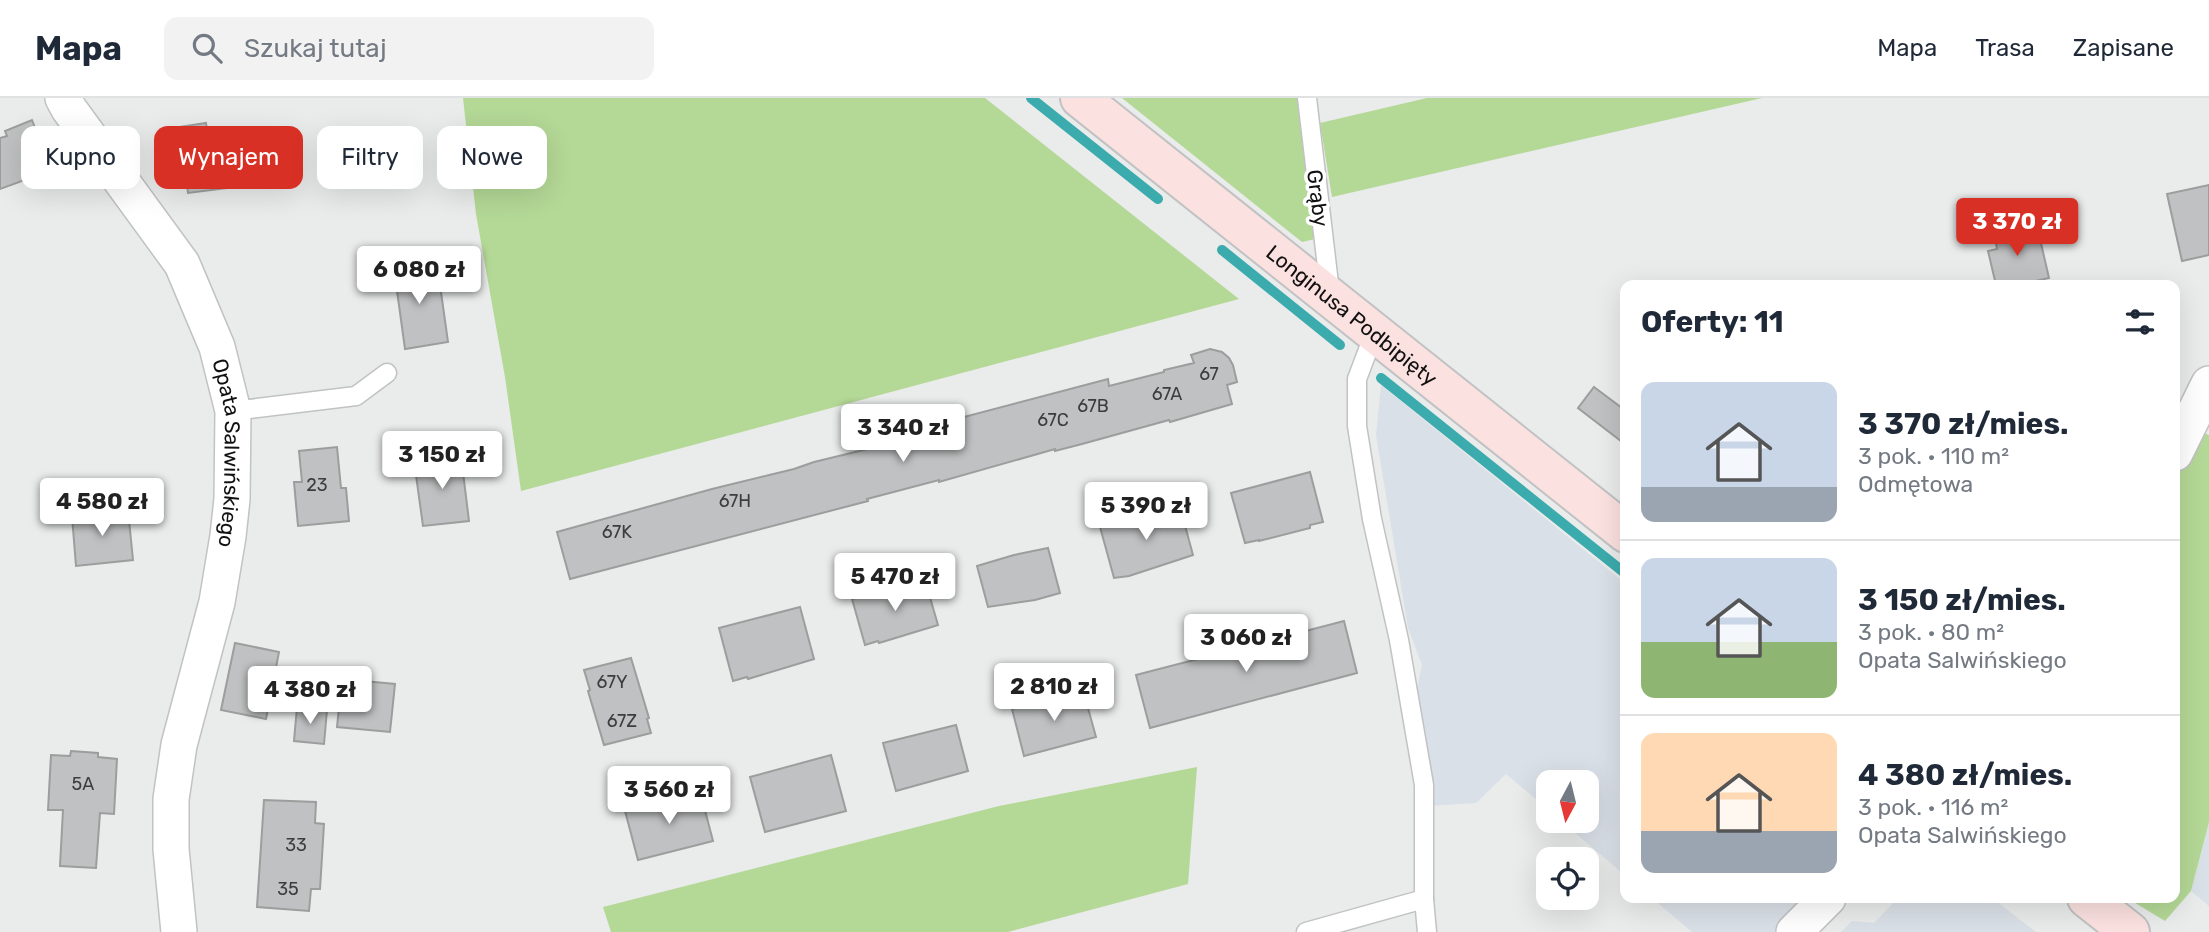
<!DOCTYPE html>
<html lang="pl">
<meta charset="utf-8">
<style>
:root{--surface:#fff;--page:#f2f2f3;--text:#1f2937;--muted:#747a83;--line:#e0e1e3;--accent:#d93025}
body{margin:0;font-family:Rubik,sans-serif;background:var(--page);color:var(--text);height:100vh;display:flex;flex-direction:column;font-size:26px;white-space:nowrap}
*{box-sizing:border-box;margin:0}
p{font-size:23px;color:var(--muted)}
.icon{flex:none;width:38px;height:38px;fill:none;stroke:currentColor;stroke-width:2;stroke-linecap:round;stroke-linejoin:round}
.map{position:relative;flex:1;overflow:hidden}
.details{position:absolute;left:1620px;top:182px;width:560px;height:623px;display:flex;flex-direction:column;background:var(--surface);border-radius:14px;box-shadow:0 7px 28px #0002}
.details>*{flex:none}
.top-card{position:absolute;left:21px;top:28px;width:665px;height:63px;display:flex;gap:14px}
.needle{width:46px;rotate:187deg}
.buttons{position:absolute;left:1536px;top:672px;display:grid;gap:14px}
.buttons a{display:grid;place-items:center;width:63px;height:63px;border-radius:14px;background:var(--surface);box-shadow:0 7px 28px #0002;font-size:35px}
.price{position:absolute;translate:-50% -60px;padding:0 16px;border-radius:7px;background:#fff;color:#222;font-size:23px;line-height:46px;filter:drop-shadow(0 2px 4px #0008)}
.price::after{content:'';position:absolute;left:50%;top:42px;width:21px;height:16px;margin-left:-10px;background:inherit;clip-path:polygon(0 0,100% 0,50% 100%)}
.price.selected{background:var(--accent);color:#fff}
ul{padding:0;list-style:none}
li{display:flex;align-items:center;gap:21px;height:175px;padding:0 21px}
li+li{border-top:2px solid var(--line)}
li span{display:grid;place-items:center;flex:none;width:196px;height:140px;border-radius:14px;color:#555}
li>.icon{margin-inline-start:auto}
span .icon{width:84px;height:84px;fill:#fffc;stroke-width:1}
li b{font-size:30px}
h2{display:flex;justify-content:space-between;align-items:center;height:84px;padding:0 21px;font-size:30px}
.chip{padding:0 24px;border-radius:14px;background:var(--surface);box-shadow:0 7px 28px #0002;font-size:24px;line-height:63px}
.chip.selected{background:var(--accent);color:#fff}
header{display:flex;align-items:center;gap:42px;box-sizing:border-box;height:98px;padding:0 35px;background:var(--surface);border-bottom:2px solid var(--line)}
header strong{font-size:33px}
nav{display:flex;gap:38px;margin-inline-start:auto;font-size:24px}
.search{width:490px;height:63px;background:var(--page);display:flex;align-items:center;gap:18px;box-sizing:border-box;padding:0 24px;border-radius:14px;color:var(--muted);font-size:26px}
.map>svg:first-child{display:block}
.built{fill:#dae0e7}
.green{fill:#b4d896}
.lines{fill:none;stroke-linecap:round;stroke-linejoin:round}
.stream{stroke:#3cabad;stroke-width:10}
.building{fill:#c0c1c2;stroke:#9c9d9d;stroke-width:2}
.lane-casing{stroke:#c1c2c3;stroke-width:21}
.street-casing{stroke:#c1c2c3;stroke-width:38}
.secondary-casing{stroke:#c1c2c3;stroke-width:42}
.lane{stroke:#fff;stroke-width:18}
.street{stroke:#fff;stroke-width:35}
.secondary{stroke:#fbe1df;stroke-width:38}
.labels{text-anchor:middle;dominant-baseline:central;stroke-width:7;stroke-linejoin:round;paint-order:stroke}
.number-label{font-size:18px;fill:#3d3d3d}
.street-label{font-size:21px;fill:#111;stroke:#fff}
</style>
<header>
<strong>Mapa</strong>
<div class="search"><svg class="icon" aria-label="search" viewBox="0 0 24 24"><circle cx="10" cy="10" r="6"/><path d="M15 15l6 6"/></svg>Szukaj tutaj</div>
<nav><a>Mapa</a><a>Trasa</a><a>Zapisane</a></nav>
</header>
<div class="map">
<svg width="2209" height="834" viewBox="0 0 2209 834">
<rect width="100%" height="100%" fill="#eaebeb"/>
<g class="built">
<polygon points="1381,287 1626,486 1626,778 1561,723 1587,723 1587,684 1549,684 1549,712 1506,676 1476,705 1430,708 1417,591 1422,567 1408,530 1376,337"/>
<polygon points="2209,724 2209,808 2191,793"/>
<polygon points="1652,800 1802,800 1774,834 1692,834"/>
<polygon points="1898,800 1992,800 2036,834 1841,834 1852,823 1874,825"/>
</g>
<g class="green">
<polygon points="463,0 985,0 1239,201 521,393 505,279 476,116"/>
<polygon points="1122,0 1297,0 1315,141 1302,144"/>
<polygon points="1427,0 1762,0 1332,99 1320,25"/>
<polygon points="2202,334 2209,337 2209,724 2191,793 2165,823 2127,800 2175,800 2175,374 2194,338"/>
<polygon points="1197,669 1188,786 1008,834 611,834 603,809 999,708"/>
</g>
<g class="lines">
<g class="stream">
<polyline points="1031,0 1158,101"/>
<polyline points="1222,152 1340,247"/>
<polyline points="1381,280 1626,476"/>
</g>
</g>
<g class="building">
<polygon points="32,22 44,53 38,56 43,68 30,73 33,79 0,91 0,40 7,38 5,33"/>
<polygon points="206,25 208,40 229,38 236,89 188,95 179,29"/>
<polygon points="2209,87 2209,157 2182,163 2167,96"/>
<polygon points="2027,127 2030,143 2040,141 2049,180 2017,187 1996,187 1988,153 1997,151 1994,134"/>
<polygon points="423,161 426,189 440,187 448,244 405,251 393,164"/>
<polygon points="1210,251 1222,254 1229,260 1233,267 1237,284 1227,287 1232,306 1170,324 1169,322 1082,346 1055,353 1055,351 939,384 939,382 867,401 868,403 570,481 557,434 712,391 794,371 814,364 913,340 911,333 1108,281 1109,288 1164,274 1164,272 1194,265 1191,257"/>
<polygon points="1594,289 1626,313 1626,347 1578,310"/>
<polygon points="337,349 341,390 346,390 349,423 298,428 294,384 302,384 299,353"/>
<polygon points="461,358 469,423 423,428 414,363"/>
<polygon points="1310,374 1323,424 1310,427 1310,430 1259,443 1259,442 1245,445 1231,395"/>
<polygon points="1180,409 1193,457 1129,478 1114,480 1100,429"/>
<polygon points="128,412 133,462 76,468 72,418"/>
<polygon points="1048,450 1060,495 1035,502 988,509 977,468 1014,457"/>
<polygon points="925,482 938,527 879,545 878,543 865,547 852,501"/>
<polygon points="800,509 814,561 748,581 747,579 733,583 719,530"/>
<polygon points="1344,523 1357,575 1150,630 1136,577"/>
<polygon points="235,545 279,554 266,621 221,612"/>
<polygon points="631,560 649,620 647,621 651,635 604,647 588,593 590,592 584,572"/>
<polygon points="342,581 395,586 390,634 337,629"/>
<polygon points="1083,592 1096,639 1024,658 1012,611"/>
<polygon points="297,609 327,612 324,646 294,643"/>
<polygon points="956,627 968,673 896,693 883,645"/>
<polygon points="71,653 98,655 98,659 117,661 114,716 100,715 96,770 60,768 63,712 48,712 51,657 70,658"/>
<polygon points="831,657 846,713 765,734 750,679"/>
<polygon points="700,693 713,743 638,762 625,713"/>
<polygon points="264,702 316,704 315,725 324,726 322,759 320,791 311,791 309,813 257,809"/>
</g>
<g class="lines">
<defs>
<g id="lane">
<polyline points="1307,0 1330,194"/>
<polyline points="1374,236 1357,281 1357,328 1372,421 1399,542 1424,687 1424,801 1427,834"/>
<polyline points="233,313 356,298 387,275"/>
<polyline points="1306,834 1424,801"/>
</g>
<g id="street">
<path id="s1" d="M63 0 69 11 182 166 217 249 233 313 232 401 228 438 217 504 179 647 171 701V751L179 834"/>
<polyline points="2175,355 2209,286"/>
<polyline points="1794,834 1828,800"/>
</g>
<g id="secondary">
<path id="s2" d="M1080 0 1626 435"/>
<polyline points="2087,800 2130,834"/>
</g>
</defs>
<use href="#lane" class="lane-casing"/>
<use href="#street" class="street-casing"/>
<use href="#secondary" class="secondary-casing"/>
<use href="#lane" class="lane"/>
<use href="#street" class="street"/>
<use href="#secondary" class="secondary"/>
</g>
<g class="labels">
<g class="number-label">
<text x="1209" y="276">67</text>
<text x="1167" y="296">67A</text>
<text x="1093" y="308">67B</text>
<text x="1053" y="322">67C</text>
<text x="317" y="387">23</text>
<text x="735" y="403">67H</text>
<text x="617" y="434">67K</text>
<text x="612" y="584">67Y</text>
<text x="622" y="623">67Z</text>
<text x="83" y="686">5A</text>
<text x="296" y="747">33</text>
<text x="288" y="791">35</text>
</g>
<g class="street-label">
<text transform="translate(1318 100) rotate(83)">Grąby</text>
<text stroke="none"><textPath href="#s2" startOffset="348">Longinusa Podbipięty</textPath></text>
<text stroke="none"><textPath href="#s1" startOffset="402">Opata Salwińskiego</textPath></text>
</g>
</g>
</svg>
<div class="buttons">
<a><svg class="needle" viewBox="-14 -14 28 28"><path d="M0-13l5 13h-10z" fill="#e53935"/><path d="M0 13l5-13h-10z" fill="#747a83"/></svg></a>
<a><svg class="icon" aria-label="locate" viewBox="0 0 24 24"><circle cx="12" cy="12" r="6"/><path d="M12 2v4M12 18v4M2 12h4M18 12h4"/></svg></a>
</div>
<b class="price selected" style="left:2017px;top:160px">3 370 zł</b>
<b class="price" style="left:419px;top:208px">6 080 zł</b>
<b class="price" style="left:903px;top:366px">3 340 zł</b>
<b class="price" style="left:442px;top:393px">3 150 zł</b>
<b class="price" style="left:102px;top:440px">4 580 zł</b>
<b class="price" style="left:1146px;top:444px">5 390 zł</b>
<b class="price" style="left:895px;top:515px">5 470 zł</b>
<b class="price" style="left:1246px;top:576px">3 060 zł</b>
<b class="price" style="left:1054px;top:625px">2 810 zł</b>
<b class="price" style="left:310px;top:628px">4 380 zł</b>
<b class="price" style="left:669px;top:728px">3 560 zł</b>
<div class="top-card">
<a class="chip">Kupno</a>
<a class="chip selected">Wynajem</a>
<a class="chip">Filtry</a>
<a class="chip">Nowe</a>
</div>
<section class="details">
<h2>Oferty: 11<svg class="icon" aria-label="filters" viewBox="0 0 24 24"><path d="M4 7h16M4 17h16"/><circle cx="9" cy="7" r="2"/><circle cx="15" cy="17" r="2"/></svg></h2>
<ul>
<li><span style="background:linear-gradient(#c9d6e8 75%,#9aa5b1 0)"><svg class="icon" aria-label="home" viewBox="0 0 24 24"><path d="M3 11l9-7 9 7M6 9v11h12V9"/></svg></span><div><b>3 370 zł/mies.</b><p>3 pok. · 110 m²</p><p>Odmętowa</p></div></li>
<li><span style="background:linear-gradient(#c9d6e8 60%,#8fb573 0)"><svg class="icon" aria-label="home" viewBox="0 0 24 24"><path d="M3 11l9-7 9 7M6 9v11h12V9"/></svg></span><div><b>3 150 zł/mies.</b><p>3 pok. · 80 m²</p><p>Opata Salwińskiego</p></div></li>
<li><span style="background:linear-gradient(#ffd9b3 70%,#9aa5b1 0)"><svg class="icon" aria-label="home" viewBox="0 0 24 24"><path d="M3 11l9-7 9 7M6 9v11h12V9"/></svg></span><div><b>4 380 zł/mies.</b><p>3 pok. · 116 m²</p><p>Opata Salwińskiego</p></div></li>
</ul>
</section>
</div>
